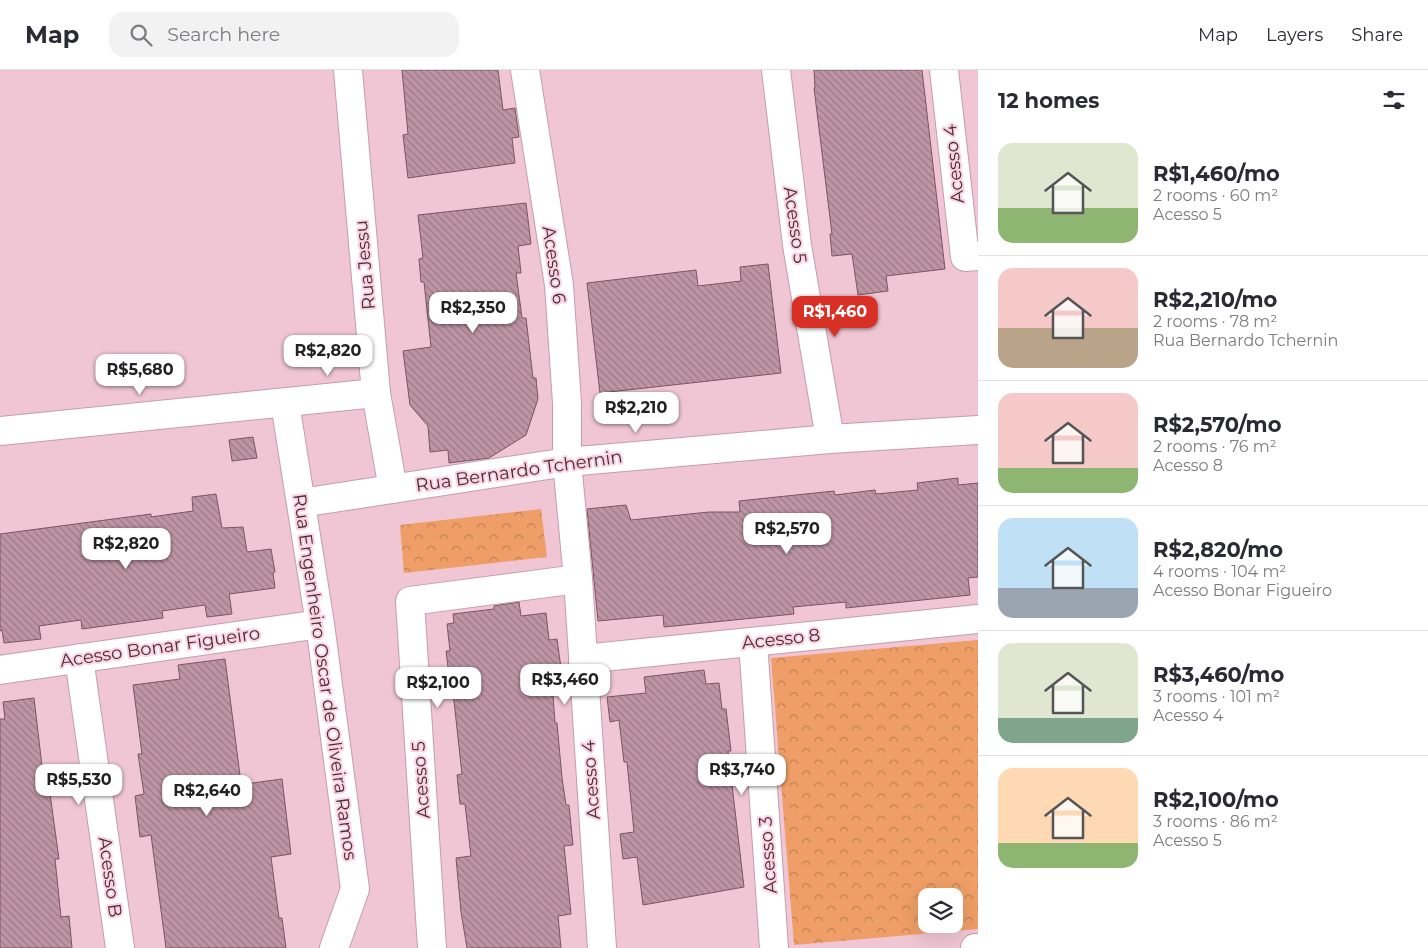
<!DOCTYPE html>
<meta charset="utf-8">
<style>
:root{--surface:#fff;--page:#f2f2f3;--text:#2b2b33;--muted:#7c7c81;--line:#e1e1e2;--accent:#d93025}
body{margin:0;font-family:Montserrat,sans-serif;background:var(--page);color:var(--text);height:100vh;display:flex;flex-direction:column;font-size:19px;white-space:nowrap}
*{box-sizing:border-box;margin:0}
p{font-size:16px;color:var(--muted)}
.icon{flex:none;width:28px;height:28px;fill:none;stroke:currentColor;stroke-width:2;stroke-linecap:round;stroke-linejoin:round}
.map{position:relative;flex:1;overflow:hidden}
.sheet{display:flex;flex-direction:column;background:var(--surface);width:450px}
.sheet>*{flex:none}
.tools{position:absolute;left:918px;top:818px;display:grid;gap:10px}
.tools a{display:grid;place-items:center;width:45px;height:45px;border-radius:10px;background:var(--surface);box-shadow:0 5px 20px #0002;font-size:25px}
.price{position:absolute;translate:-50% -42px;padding:0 11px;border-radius:10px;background:#fff;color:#222;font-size:16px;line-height:32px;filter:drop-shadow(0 1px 2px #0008)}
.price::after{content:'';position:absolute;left:50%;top:30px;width:15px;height:11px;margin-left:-8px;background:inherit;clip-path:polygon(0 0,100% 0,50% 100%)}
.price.on{background:var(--accent);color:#fff}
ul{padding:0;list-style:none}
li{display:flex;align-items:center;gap:15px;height:125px;padding:0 20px}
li+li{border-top:1px solid var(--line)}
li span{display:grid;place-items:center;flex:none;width:140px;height:100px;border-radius:15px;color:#555}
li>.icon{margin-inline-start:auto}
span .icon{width:60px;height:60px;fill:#fffc;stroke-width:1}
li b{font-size:21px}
h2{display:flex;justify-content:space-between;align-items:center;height:60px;padding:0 20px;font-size:21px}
header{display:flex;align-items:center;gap:30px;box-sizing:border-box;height:70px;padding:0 25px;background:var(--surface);border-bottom:1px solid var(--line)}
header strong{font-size:24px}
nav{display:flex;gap:28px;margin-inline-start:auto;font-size:18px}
.search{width:350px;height:45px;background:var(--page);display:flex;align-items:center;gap:12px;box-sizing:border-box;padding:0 18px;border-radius:15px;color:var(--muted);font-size:19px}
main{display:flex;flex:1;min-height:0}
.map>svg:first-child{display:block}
.forest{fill:url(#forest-crowns);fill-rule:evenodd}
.building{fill:url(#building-back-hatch);stroke:#7b5563}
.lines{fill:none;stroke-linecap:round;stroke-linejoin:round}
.minor-casing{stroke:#c69cab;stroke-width:30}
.minor{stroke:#fff;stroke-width:28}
.labels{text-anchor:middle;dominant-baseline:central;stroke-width:4;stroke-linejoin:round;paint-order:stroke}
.street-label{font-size:18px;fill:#423137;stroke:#fed1e1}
</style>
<header>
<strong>Map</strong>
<div class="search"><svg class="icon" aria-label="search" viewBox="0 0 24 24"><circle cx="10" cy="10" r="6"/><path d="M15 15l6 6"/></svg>Search here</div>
<nav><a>Map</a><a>Layers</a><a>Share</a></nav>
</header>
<main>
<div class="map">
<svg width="978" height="878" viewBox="0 0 978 878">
<defs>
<pattern id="forest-crowns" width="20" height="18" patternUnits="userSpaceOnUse" patternTransform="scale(1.25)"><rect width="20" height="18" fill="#ee9e66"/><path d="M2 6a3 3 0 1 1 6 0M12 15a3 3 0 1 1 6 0" fill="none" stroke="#c28155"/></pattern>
<pattern id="building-back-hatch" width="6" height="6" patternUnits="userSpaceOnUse" patternTransform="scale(1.25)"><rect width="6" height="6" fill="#be95a4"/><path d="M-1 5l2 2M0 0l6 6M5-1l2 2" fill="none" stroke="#9c7a86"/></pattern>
</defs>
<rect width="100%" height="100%" fill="#f0c5d4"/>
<g class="forest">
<polygon points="541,439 547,487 404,503 400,455"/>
<path d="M978 570V859L794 875 771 588ZM954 826V854H926V826Z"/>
</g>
<g class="building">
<polygon points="402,0 498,0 503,40 515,38 519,67 512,68 515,93 408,108 403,65 408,64"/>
<polygon points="814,0 922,0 945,199 886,206 888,221 858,225 852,184 832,186 830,164 832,164 814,18 815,18"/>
<polygon points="526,133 531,174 518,176 521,203 516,203 522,248 526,248 533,308 536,308 538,329 526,365 489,388 449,393 448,380 430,382 428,356 410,335 403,281 431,277 424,212 421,212 419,189 423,188 418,145"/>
<polygon points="768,194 781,303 600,323 587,213 696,200 698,216 741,211 740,197"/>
<polygon points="253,367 257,388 232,391 229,370"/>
<polygon points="958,408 958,415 978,413 978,507 968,508 970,525 846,538 846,532 793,537 794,544 664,557 663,545 598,551 587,439 626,435 631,450 709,442 740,442 739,431 834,421 835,425 875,420 876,424 918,420 917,413"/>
<polygon points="216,424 222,458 243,457 247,482 271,479 275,502 273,503 275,518 229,524 232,544 207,547 205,535 162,541 163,548 82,559 81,550 39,556 41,569 4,573 2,560 0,561 0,464 151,444 151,447 193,441 192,427"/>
<polygon points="519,532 521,546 546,543 549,570 557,569 561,598 551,599 555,653 557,653 562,708 566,735 569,735 573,775 564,776 571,844 558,846 561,878 467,878 461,842 456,788 471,786 465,734 460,734 457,705 462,704 453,622 451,622 446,581 450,581 447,554 454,553 453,544 494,539 494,536"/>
<polygon points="225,589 241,713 245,712 245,714 282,709 291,784 271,787 277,833 279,848 282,848 286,878 166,878 151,765 140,767 135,726 144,724 138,684 142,684 133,615 180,609 178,595"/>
<polygon points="704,600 706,614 719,613 722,639 726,639 731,681 728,681 744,817 643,835 637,787 623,789 620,764 634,762 627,692 624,692 619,650 610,652 607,627 646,623 644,607"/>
<polygon points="34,628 42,696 46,695 59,789 55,789 61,847 69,846 72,878 0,878 0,649 5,649 3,632"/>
</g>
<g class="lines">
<defs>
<g id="minor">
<polyline points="348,0 376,323 393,419"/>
<polyline points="525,0 559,215 567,333 567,392 578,509 602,878"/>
<polyline points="776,0 797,175 830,369"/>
<polyline points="944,0 965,187 978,186"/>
<polyline points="285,333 320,554 355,819 334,878"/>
<polyline points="0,361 376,323"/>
<polyline points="301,433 567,392 830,369 978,360"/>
<polyline points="753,572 774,878"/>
<polyline points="79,588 120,878"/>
<polyline points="583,589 978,549"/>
<polyline points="0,600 320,554"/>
<polyline points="432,878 410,531 578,509"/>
<polyline points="975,878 978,878"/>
</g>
</defs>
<use href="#minor" class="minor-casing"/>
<use href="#minor" class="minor"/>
</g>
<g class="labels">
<g class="street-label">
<text transform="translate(954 94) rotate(-96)">Acesso 4</text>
<text transform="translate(795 155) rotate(82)">Acesso 5</text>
<text transform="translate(365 195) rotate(-95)">Rua Jessu</text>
<text transform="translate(554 195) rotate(82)">Acesso 6</text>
<text transform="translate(519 401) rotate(-8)">Rua Bernardo Tchernin</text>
<text transform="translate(781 569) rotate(-6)">Acesso 8</text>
<text transform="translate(160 577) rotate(-8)">Acesso Bonar Figueiro</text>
<text transform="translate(325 607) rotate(82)">Rua Engenheiro Oscar de Oliveira Ramos</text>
<text transform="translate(421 710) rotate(-94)">Acesso 5</text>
<text transform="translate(591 710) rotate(-94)">Acesso 4</text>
<text transform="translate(768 785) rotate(-94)">Acesso 3</text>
<text transform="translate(110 807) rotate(82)">Acesso B</text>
</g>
</g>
</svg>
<div class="tools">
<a><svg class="icon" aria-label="layers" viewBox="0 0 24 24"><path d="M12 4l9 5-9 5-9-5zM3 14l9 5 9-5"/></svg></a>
</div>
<b class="price" style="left:473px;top:264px">R$2,350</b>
<b class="price on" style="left:835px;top:268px">R$1,460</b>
<b class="price" style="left:328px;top:307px">R$2,820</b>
<b class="price" style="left:140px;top:326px">R$5,680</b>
<b class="price" style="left:636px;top:364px">R$2,210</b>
<b class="price" style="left:787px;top:485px">R$2,570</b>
<b class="price" style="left:126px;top:500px">R$2,820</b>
<b class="price" style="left:565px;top:636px">R$3,460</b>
<b class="price" style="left:438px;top:639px">R$2,100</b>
<b class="price" style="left:742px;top:726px">R$3,740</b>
<b class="price" style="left:79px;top:736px">R$5,530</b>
<b class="price" style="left:207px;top:747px">R$2,640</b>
</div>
<section class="sheet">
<h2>12 homes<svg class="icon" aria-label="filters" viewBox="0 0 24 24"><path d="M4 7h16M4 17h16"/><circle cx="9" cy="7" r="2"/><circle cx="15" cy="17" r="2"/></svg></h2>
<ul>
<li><span style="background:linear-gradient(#dfe7d0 65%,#8fb573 0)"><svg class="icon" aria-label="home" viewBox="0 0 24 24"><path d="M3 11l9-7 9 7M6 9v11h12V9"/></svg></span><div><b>R$1,460/mo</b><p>2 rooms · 60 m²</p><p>Acesso 5</p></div></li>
<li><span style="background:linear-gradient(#f6c9c9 60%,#b9a48a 0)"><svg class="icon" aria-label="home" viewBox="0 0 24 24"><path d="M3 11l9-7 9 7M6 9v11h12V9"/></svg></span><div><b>R$2,210/mo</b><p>2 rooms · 78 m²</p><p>Rua Bernardo Tchernin</p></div></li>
<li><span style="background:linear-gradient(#f6c9c9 75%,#8fb573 0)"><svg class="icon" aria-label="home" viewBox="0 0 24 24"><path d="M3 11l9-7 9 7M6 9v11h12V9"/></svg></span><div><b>R$2,570/mo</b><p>2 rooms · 76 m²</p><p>Acesso 8</p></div></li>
<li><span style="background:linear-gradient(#bfe0f5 70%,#9aa5b1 0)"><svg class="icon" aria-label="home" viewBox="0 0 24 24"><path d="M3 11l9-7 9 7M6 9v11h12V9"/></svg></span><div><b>R$2,820/mo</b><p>4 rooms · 104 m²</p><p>Acesso Bonar Figueiro</p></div></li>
<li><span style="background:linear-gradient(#dfe7d0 75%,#7fa58c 0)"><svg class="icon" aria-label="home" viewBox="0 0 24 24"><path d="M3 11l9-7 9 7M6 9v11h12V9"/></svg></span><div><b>R$3,460/mo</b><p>3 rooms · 101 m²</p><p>Acesso 4</p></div></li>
<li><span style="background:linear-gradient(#ffd9b3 75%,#8fb573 0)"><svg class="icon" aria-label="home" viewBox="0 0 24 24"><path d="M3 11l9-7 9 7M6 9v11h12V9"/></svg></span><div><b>R$2,100/mo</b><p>3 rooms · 86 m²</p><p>Acesso 5</p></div></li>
</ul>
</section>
</main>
